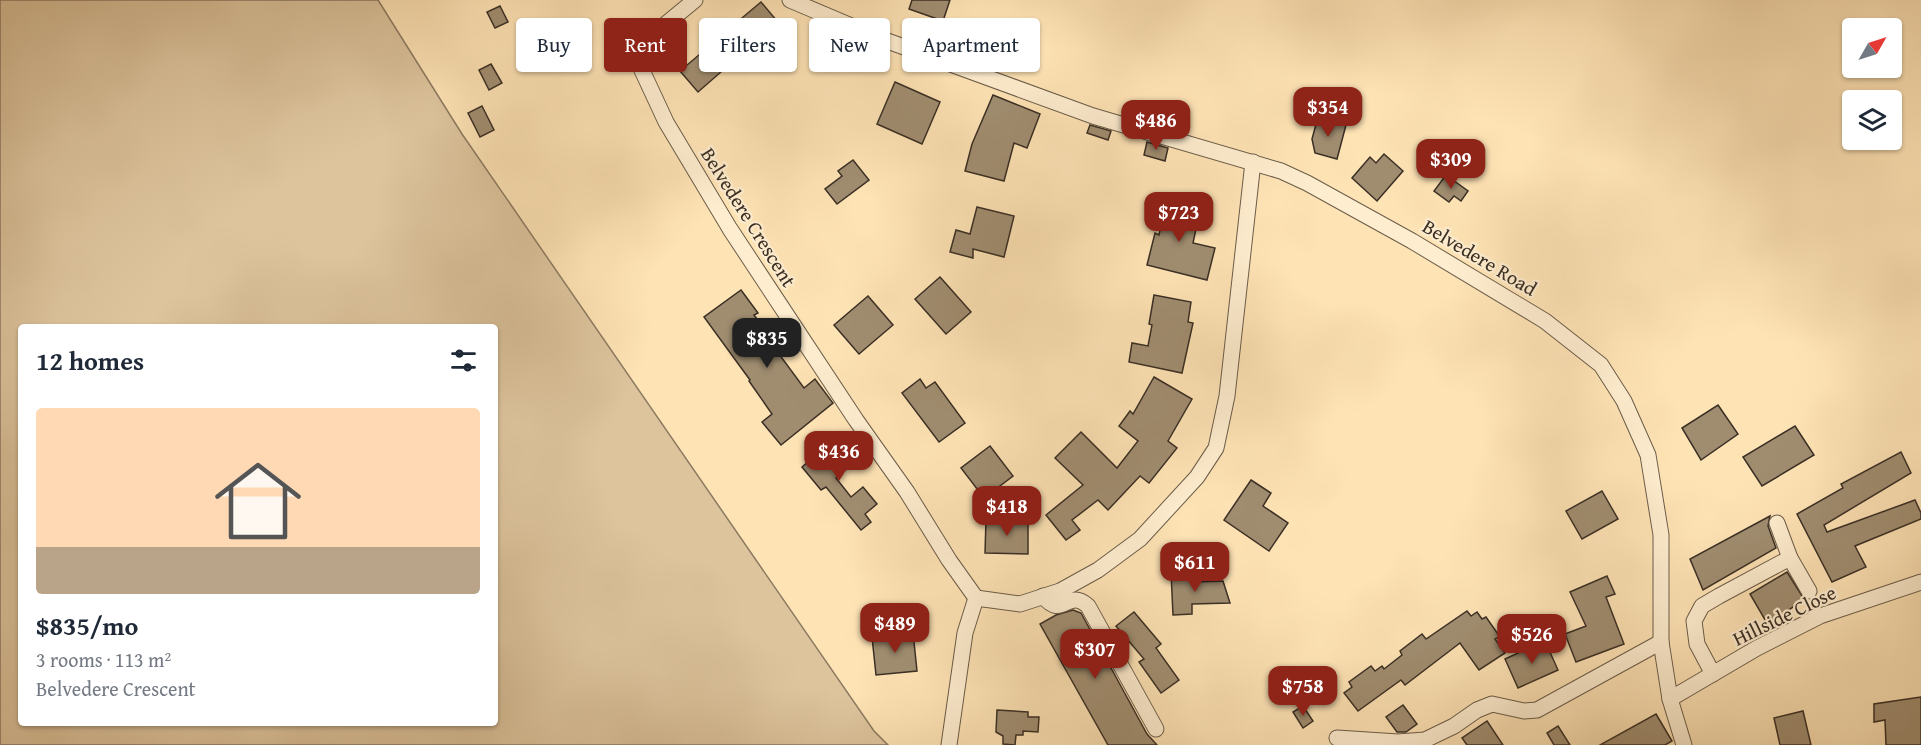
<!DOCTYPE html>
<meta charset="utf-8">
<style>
:root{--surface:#fff;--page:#f6f6f7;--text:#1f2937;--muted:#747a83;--line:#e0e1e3;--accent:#8f2418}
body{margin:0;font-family:"Gentium Book Plus",serif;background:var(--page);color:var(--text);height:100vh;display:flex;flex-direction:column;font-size:22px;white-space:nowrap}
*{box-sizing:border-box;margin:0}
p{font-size:20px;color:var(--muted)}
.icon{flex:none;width:33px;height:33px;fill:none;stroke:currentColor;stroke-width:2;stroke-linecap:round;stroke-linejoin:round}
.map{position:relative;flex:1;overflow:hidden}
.panel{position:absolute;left:18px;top:324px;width:480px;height:402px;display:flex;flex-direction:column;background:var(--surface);border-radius:6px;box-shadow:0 2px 4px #0004}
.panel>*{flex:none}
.banner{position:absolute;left:516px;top:18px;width:570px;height:54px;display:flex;gap:12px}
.needle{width:39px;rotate:51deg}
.fabs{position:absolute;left:1842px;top:18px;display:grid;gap:12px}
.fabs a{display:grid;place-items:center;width:60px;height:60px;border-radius:6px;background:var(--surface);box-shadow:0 2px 4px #0004;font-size:30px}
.price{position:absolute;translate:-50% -51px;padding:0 14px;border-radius:12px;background:var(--accent);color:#fff;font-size:20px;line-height:39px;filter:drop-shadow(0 2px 3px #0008)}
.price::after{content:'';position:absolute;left:50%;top:36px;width:18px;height:14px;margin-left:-9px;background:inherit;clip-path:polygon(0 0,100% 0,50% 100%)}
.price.active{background:#222;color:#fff}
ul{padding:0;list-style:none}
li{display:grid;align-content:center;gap:12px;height:318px;padding:0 18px}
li+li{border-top:2px solid var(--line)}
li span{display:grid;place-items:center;height:186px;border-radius:6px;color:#555}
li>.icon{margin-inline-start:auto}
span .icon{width:108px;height:108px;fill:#fffc;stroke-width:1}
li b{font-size:26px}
h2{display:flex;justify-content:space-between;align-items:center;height:72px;padding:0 18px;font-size:26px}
.chip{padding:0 21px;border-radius:6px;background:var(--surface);box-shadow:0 2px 4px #0004;font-size:21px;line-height:54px}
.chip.active{background:var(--accent);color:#fff}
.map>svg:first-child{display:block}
.green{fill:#ddc49d;stroke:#8c7a61;stroke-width:1.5;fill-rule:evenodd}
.building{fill:#a08d70;stroke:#3a2f25;stroke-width:1.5}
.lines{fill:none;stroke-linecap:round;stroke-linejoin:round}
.minor-casing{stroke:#6b5c49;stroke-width:17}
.minor{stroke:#feedcf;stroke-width:15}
.labels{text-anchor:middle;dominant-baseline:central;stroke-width:4.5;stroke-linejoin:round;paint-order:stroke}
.street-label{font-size:20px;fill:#3a2f25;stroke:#feedcf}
</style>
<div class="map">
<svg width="1921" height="745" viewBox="0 0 1921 745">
<rect width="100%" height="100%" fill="#fee3b5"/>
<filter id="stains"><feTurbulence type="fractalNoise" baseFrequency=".00333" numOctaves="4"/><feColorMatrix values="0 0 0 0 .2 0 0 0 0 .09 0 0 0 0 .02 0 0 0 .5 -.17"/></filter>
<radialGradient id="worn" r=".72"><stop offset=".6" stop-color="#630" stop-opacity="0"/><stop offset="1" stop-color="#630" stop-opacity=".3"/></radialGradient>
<path class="green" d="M0 0H378L462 134 874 731 888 745H0ZM21 327H495V723H21Z"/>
<g class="building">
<polygon points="912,0 950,0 943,21 909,9"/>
<polygon points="761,2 782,27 751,53 730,28"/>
<polygon points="500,6 508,22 495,28 487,12"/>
<polygon points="1000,21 1023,29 1020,40 996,32"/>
<polygon points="712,44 730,64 698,92 680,71"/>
<polygon points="491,64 502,83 489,90 479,70"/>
<polygon points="895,82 940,102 922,144 877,124"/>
<polygon points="993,95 1040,114 1027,148 1014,143 1004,181 965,171 972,144"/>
<polygon points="482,106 494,130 480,137 468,113"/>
<polygon points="1318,117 1346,125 1337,159 1315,153 1312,139"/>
<polygon points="1090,125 1111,131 1108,140 1087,133"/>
<polygon points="1147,142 1168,148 1165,161 1144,155"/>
<polygon points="1384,154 1403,171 1377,201 1352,178 1370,157 1376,163"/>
<polygon points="853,160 869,180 837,204 825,189 842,176 838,171"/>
<polygon points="1446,175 1468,191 1461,201 1454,196 1449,202 1434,191"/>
<polygon points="1161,196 1187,202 1185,209 1194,211 1192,228 1196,229 1193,243 1215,248 1207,280 1147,265 1155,233 1159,235 1164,211 1158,210"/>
<polygon points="977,207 1014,216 1004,257 973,249 973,258 950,252 956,230 970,234"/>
<polygon points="940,277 971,312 946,334 915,299"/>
<polygon points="741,290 758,313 754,315 779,348 776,350 804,388 815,379 833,403 781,445 762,422 772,414 749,381 750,380 704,317"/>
<polygon points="1154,295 1191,302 1188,322 1193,323 1182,373 1129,362 1132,343 1148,346 1152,325 1149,324"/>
<polygon points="868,296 893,325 859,354 834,325"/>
<polygon points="1154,377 1192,399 1168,441 1177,448 1149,483 1140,476 1108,510 1098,500 1072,520 1080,530 1066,540 1046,515 1083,485 1055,458 1081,432 1117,468 1138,441 1119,426 1130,411 1133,414"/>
<polygon points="920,379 926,388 935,382 965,423 939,442 902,393"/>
<polygon points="1718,405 1738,434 1701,460 1682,428"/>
<polygon points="1795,426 1814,455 1762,486 1743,457"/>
<polygon points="834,439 854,463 836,478 851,497 863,487 877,504 865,514 871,522 861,530 826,487 821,490 802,467"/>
<polygon points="990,446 1013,476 984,498 961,468"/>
<polygon points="1901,452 1911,473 1824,525 1827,532 1915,500 1921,513 1921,519 1855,546 1866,567 1832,582 1797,514 1843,488 1841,484"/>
<polygon points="1251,480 1271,493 1263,506 1288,523 1269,551 1224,520"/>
<polygon points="1602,491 1618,519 1582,539 1566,511"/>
<polygon points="1770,516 1768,526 1776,548 1703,590 1690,559"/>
<polygon points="986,519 1028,520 1028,554 985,553"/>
<polygon points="1194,571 1194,582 1223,581 1230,603 1192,604 1192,614 1173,615 1171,572"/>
<polygon points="1787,572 1804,599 1768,625 1750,594"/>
<polygon points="1607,576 1615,594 1606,597 1624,644 1576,662 1565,634 1586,626 1570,592"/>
<polygon points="1073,610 1081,613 1147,734 1157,745 1108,745 1040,624 1056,615"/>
<polygon points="1467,611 1471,616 1477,612 1482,619 1486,617 1500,637 1495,639 1505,653 1479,670 1460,643 1405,685 1401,680 1358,711 1344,693 1352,687 1349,682 1371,666 1375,671 1382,666 1384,669 1402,655 1400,651 1422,634 1426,639"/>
<polygon points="1134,612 1161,644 1156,648 1179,680 1161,693 1139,662 1144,659 1116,626"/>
<polygon points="913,632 917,671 876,675 872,637"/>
<polygon points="1545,641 1558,670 1518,688 1505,659"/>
<polygon points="1921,697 1921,745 1886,745 1885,720 1874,722 1874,704"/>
<polygon points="1403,705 1417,724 1406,732 1397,732 1386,717"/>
<polygon points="1303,706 1313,721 1303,728 1293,712"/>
<polygon points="997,710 1028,712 1028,717 1039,717 1038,732 1023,731 1023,735 1016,735 1015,745 1003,744 1003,736 996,732"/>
<polygon points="1803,711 1811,745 1780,745 1774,718"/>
<polygon points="1656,714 1672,741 1665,745 1600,745"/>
<polygon points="1487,721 1503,745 1467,745 1462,738"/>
<polygon points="1558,726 1570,745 1554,745 1547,733"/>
</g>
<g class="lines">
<defs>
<g id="minor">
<polyline points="695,0 661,28 644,46 640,66 666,122 730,229 856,420 907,492 949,560 976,598 1020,604 1060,591 1098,570 1140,539 1197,477 1216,448 1227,396 1253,162"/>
<polyline points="790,0 882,39 1093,116 1281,171 1307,183 1412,241 1545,321 1601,365 1624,401 1648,455 1661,535 1661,642 1670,699 1684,745"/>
<polyline points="1777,523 1790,558 1809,591"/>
<path d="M1043 596C1063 621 1067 587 1088 606L1156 729"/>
<polyline points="1713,674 1697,644 1694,621 1702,606 1719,596 1790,558"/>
<polyline points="1670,699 1757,648 1820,616 1921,582"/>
<polyline points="1337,738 1398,742 1425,740 1454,726 1477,710 1492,704 1524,711 1537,710 1661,642"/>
<polyline points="949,745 965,633 976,598"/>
</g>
</defs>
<use href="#minor" class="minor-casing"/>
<use href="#minor" class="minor"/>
</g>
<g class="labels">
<g class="street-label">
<text transform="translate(749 217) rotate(58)">Belvedere Crescent</text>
<text transform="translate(1480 257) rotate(31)">Belvedere Road</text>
<text transform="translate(1784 615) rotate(-26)">Hillside Close</text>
</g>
</g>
<rect width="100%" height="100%" filter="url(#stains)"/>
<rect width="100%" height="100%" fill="url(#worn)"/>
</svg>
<div class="fabs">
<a><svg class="needle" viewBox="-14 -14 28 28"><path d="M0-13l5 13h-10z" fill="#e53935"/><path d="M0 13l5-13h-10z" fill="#747a83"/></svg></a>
<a><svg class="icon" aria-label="layers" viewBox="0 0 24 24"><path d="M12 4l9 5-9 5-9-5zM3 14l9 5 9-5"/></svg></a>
</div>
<b class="price" style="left:1328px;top:138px">$354</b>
<b class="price" style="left:1156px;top:151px">$486</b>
<b class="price" style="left:1451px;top:190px">$309</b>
<b class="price" style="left:1179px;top:243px">$723</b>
<b class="price active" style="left:767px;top:369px">$835</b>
<b class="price" style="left:839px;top:482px">$436</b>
<b class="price" style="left:1007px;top:537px">$418</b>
<b class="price" style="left:1195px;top:593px">$611</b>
<b class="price" style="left:895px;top:654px">$489</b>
<b class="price" style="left:1532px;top:665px">$526</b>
<b class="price" style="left:1095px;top:680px">$307</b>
<b class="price" style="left:1303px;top:717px">$758</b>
<div class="banner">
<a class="chip">Buy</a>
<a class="chip active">Rent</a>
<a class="chip">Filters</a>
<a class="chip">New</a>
<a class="chip">Apartment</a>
</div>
<section class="panel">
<h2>12 homes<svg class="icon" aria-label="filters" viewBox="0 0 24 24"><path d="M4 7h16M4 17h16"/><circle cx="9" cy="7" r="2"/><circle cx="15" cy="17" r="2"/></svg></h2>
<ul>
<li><span style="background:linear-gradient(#ffd9b3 75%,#b9a48a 0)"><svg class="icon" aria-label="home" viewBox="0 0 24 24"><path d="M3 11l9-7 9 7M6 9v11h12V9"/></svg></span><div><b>$835/mo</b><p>3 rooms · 113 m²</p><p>Belvedere Crescent</p></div></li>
</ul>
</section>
</div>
